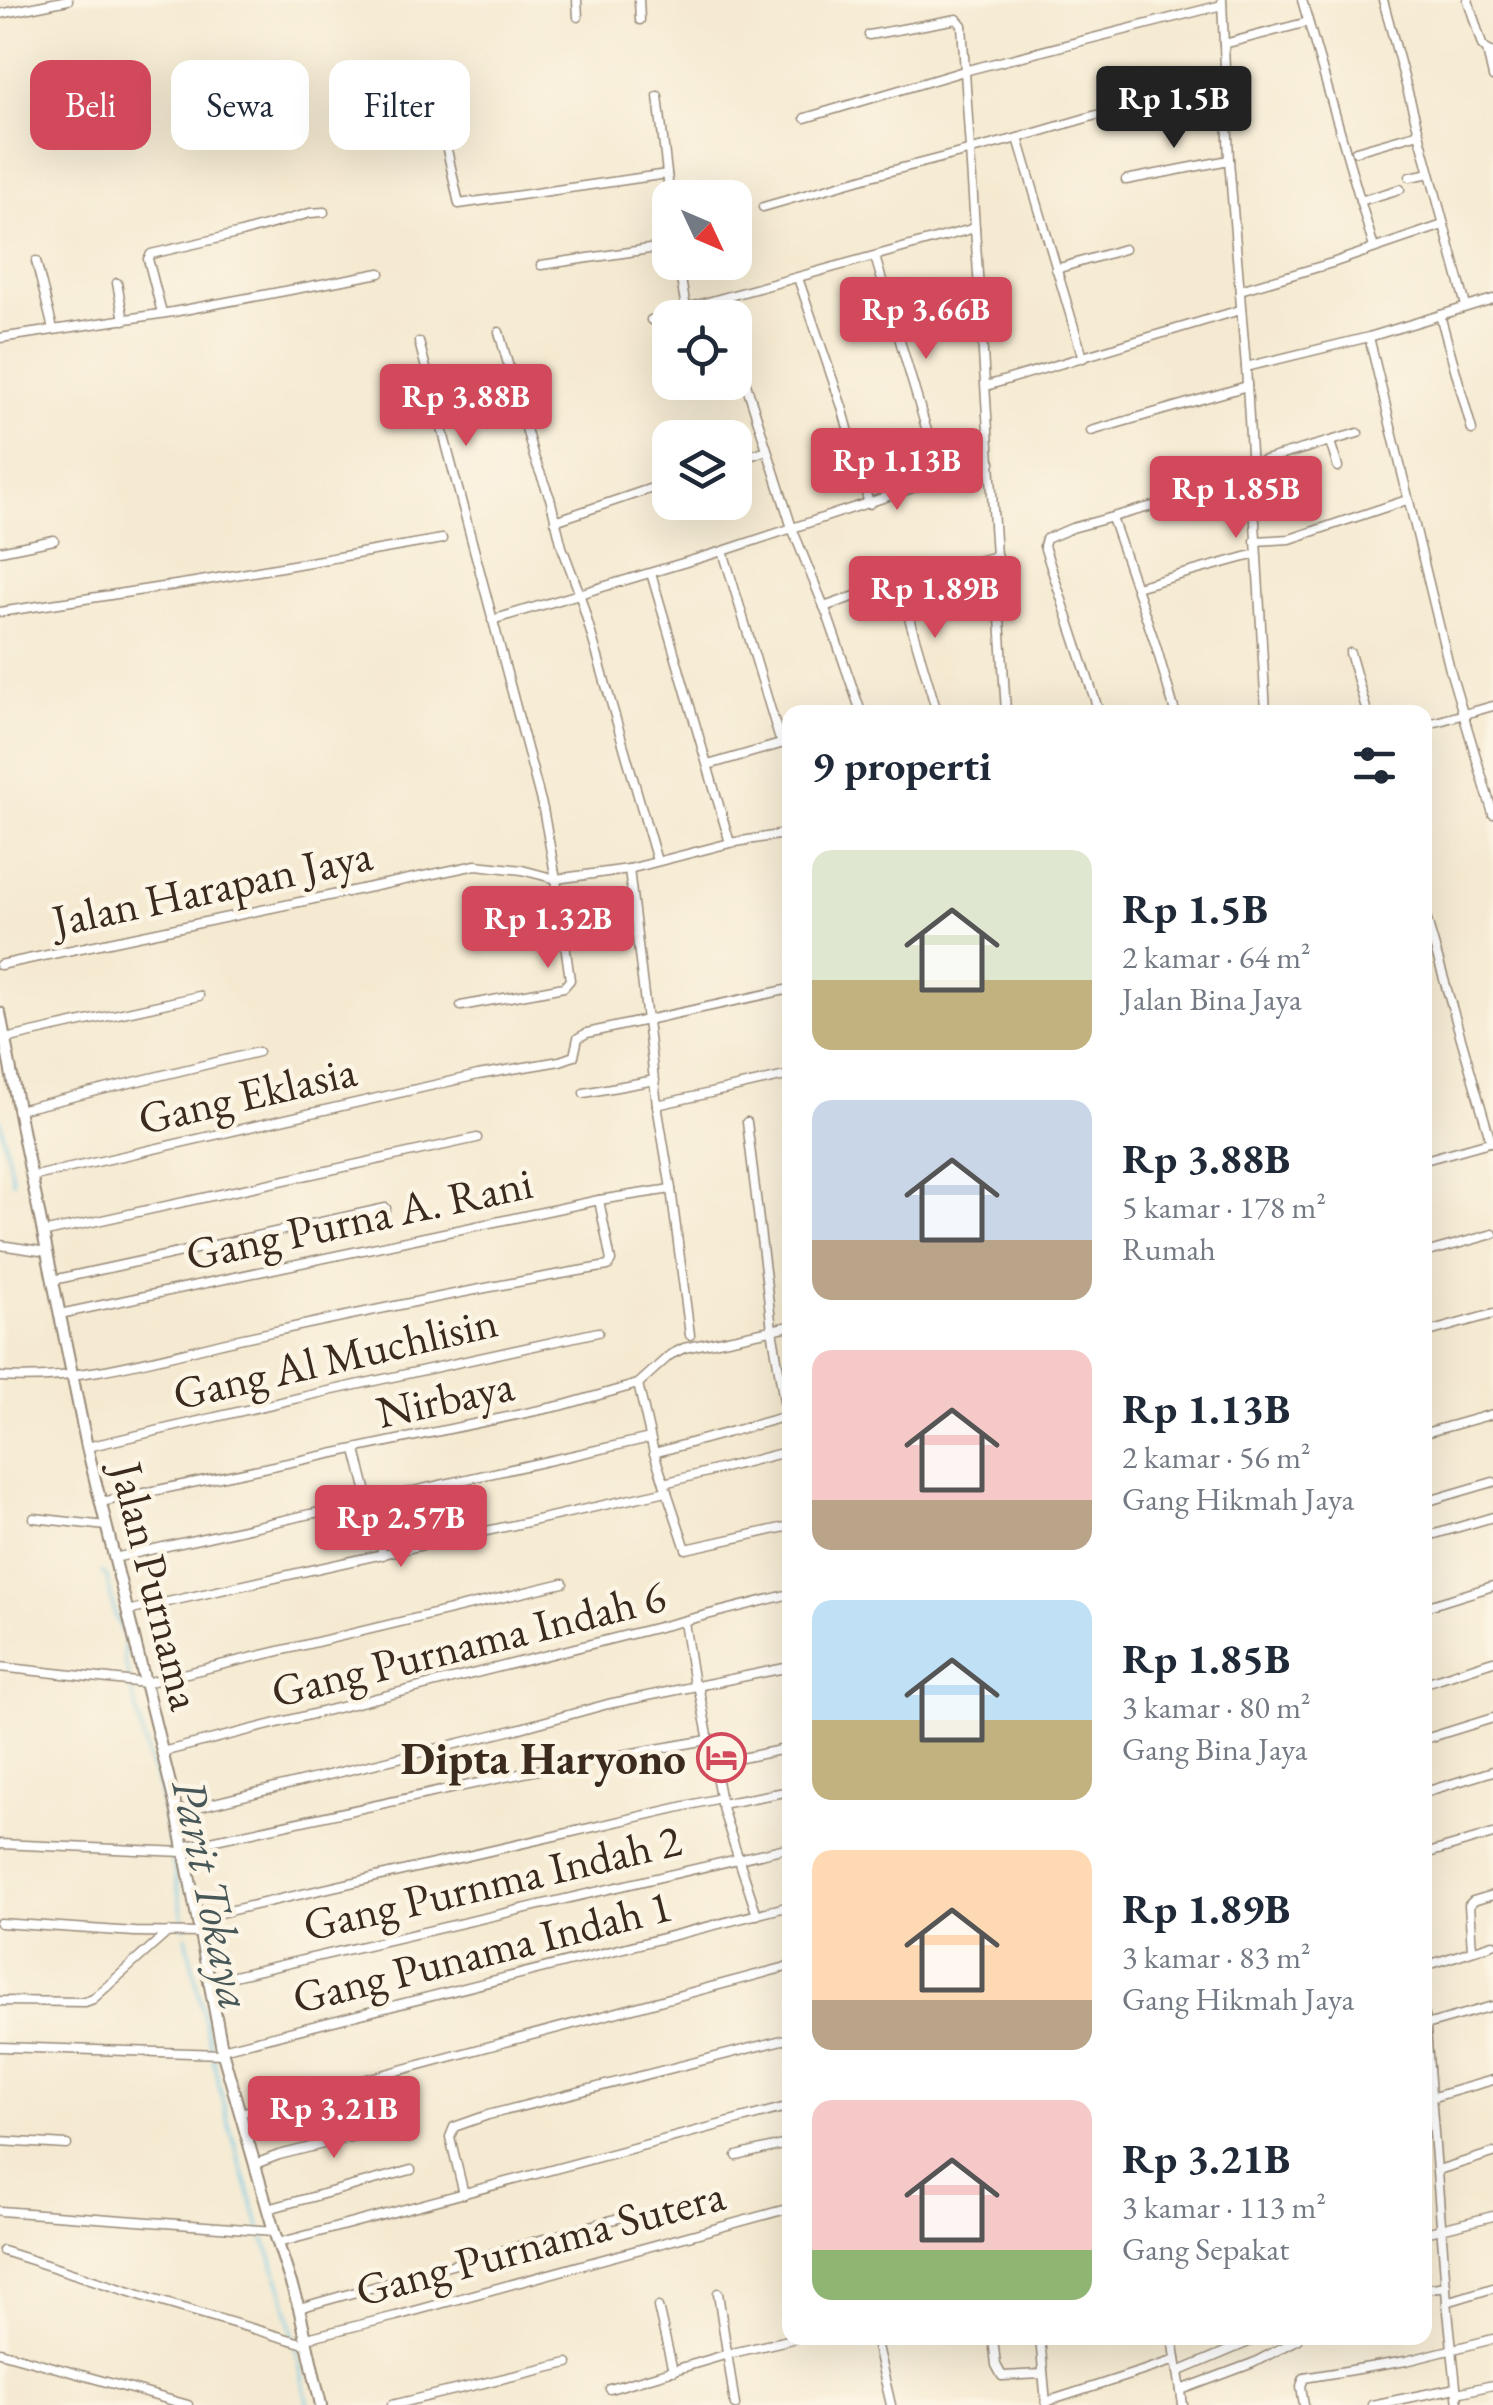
<!DOCTYPE html>
<html lang="id">
<meta charset="utf-8">
<style>
:root{--surface:#fff;--page:#f6f6f7;--text:#1f2937;--muted:#747a83;--accent:#d1495b}
body{margin:0;font-family:"EB Garamond",serif;background:var(--page);color:var(--text);height:100vh;display:flex;flex-direction:column;font-size:38px;white-space:nowrap}
*{box-sizing:border-box;margin:0}
p{font-size:32px;color:var(--muted)}
.icon{flex:none;width:55px;height:55px;fill:none;stroke:currentColor;stroke-width:2;stroke-linecap:round;stroke-linejoin:round}
.map{position:relative;flex:1;overflow:hidden}
.panel{position:absolute;left:782px;top:705px;width:650px;height:1640px;display:flex;flex-direction:column;background:var(--surface);border-radius:20px;box-shadow:0 10px 40px #0002}
.panel>*{flex:none}
.hud{position:absolute;left:30px;top:60px;width:602px;height:90px;display:flex;gap:20px}
.needle{width:65px;rotate:134deg}
.controls{position:absolute;left:652px;top:180px;display:grid;gap:20px}
.controls a{display:grid;place-items:center;width:100px;height:100px;border-radius:20px;background:var(--surface);box-shadow:0 10px 40px #0002;font-size:50px}
.price{position:absolute;translate:-50% -85px;padding:0 22px;border-radius:10px;background:var(--accent);color:#fff;font-size:32px;line-height:65px;filter:drop-shadow(0 2px 5px #0008)}
.price::after{content:'';position:absolute;left:50%;top:60px;width:30px;height:22px;margin-left:-15px;background:inherit;clip-path:polygon(0 0,100% 0,50% 100%)}
.price.current{background:#222;color:#fff}
ul{padding:0;list-style:none}
li{display:flex;align-items:center;gap:30px;height:250px;padding:0 30px}
li span{display:grid;place-items:center;flex:none;width:280px;height:200px;border-radius:20px;color:#555}
li>.icon{margin-inline-start:auto}
span .icon{width:120px;height:120px;fill:#fffc;stroke-width:1}
li b{font-size:42px}
h2{display:flex;justify-content:space-between;align-items:center;height:120px;padding:0 30px;font-size:42px}
.tag{padding:0 35px;border-radius:20px;background:var(--surface);box-shadow:0 10px 40px #0002;font-size:35px;line-height:90px}
.tag.current{background:var(--accent);color:#fff}
.map>svg:first-child{display:block}
.lines{fill:none;stroke-linecap:round;stroke-linejoin:round}
.stream{stroke:#66c4e4;stroke-width:2.5}
.minor-casing{stroke:#988a78;stroke-width:11}
.tertiary-casing{stroke:#988a78;stroke-width:14}
.minor{stroke:#fff;stroke-width:8}
.tertiary{stroke:#fff;stroke-width:10}
.labels{text-anchor:middle;dominant-baseline:central;stroke-width:9;stroke-linejoin:round;paint-order:stroke}
.street-label{font-size:45px;fill:#3b2a1e;stroke:#fcf5e5}
.poi-label{font-size:45px;font-weight:bold;fill:#3b2a1e;stroke:#fcf5e5;text-anchor:end}
.water-label{font-size:48px;font-style:italic;fill:#485859;stroke:#fcf5e5}
</style>
<div class="map">
<svg width="1493" height="2405" viewBox="0 0 1493 2405">
<rect width="100%" height="100%" fill="#fcf5e5"/>
<filter id="ink" filterUnits="userSpaceOnUse"><feTurbulence type="fractalNoise" baseFrequency=".01" numOctaves="2"/><feDisplacementMap in="SourceGraphic" scale="20" xChannelSelector="R" yChannelSelector="G"/><feConvolveMatrix kernelMatrix="1 2 1 2 8 2 1 2 1" color-interpolation-filters="sRGB"/></filter>
<filter id="wash" filterUnits="userSpaceOnUse"><feTurbulence type="fractalNoise" baseFrequency=".0048" numOctaves="4" result="noise"/><feDisplacementMap in="SourceGraphic" scale="40" xChannelSelector="R" yChannelSelector="G"/><feGaussianBlur stdDeviation="2.25" result="paint"/><feColorMatrix in="noise" values="0 0 0 0 0 0 0 0 0 0 0 0 0 0 0 0 0 1.4 0 .05"/><feComposite in="paint" operator="in"/></filter>
<g filter="url(#wash)">
<rect width="100%" height="100%" fill="#f5ead1"/>
<g class="lines">
<g class="stream">
<polyline points="0,1118 13,1182"/>
<polyline points="102,1572 107,1577 115,1615 125,1638 124,1658 148,1758 159,1787 185,1928"/>
<polyline points="186,1936 211,2050"/>
<polyline points="213,2058 226,2115 256,2215 284,2294 308,2405"/>
</g>
</g>
</g>
<g filter="url(#ink)">
<g class="lines">
<defs>
<g id="minor">
<polyline points="577,0 578,17"/>
<polyline points="639,0 640,20"/>
<polyline points="1222,0 1229,160 1246,367 1266,712"/>
<polyline points="1302,0 1374,248"/>
<polyline points="1383,0 1466,306"/>
<polyline points="1468,0 1482,45 1487,50 1493,53"/>
<polyline points="0,14 68,0"/>
<polyline points="869,35 957,19 962,25 1006,712"/>
<polyline points="1224,44 1308,22"/>
<polyline points="1487,50 1493,77"/>
<polyline points="431,77 459,204 667,174"/>
<polyline points="658,96 670,199"/>
<polyline points="805,118 964,71 1222,5"/>
<polyline points="1018,138 1083,358"/>
<polyline points="1356,151 1419,133"/>
<polyline points="1410,177 1430,173"/>
<polyline points="1126,180 1229,160"/>
<polyline points="1360,201 1400,189"/>
<polyline points="763,207 871,176 1018,138 1226,77"/>
<polyline points="875,257 941,478"/>
<polyline points="36,261 53,329"/>
<polyline points="678,262 686,308"/>
<polyline points="541,265 670,246"/>
<polyline points="1056,269 1124,249"/>
<polyline points="798,278 842,407 869,504"/>
<polyline points="117,283 124,320"/>
<polyline points="1240,290 1332,263 1443,225"/>
<polyline points="719,300 725,318"/>
<polyline points="162,313 148,259 151,254 241,233 310,213 324,212"/>
<polyline points="1440,315 1472,430"/>
<polyline points="651,320 686,308 975,228"/>
<polyline points="499,332 534,457 550,498 562,547 579,592 657,861"/>
<polyline points="1369,337 1450,670 1493,814"/>
<polyline points="0,338 173,312 380,273"/>
<polyline points="419,342 543,809 556,879 570,980 564,987 461,1006"/>
<polyline points="735,349 792,528 827,614 861,712"/>
<polyline points="1246,367 1369,337 1493,299"/>
<polyline points="986,386 1240,310"/>
<polyline points="1091,431 1247,386"/>
<polyline points="1330,442 1338,467"/>
<polyline points="735,461 767,450"/>
<polyline points="1251,464 1358,433"/>
<polyline points="1112,518 1156,646 1175,712"/>
<polyline points="555,521 670,482"/>
<polyline points="1255,541 1290,539 1407,500"/>
<polyline points="0,551 54,540"/>
<polyline points="723,551 779,737 784,743 790,744"/>
<polyline points="651,573 730,843"/>
<polyline points="898,581 937,712"/>
<polyline points="1136,587 1256,554"/>
<polyline points="824,607 898,581 997,556"/>
<polyline points="0,612 195,582 442,539"/>
<polyline points="492,620 723,551 991,462"/>
<polyline points="1350,653 1367,712"/>
<polyline points="1099,712 1044,546 1046,539 1072,528 1252,479"/>
<polyline points="1425,725 1493,706"/>
<polyline points="708,765 784,743"/>
<polyline points="629,869 657,1105 671,1189 690,1335"/>
<polyline points="1426,917 1491,1142"/>
<polyline points="0,965 476,865 522,870 556,879 629,869 730,843 790,833"/>
<polyline points="5,1039 199,996"/>
<polyline points="584,1093 655,1080"/>
<polyline points="657,1105 790,1075"/>
<polyline points="18,1110 258,1052"/>
<polyline points="747,1122 772,1329 790,1437"/>
<polyline points="1425,1160 1493,1141"/>
<polyline points="31,1177 478,1075 560,1061 574,1056 578,1038 587,1033 790,989"/>
<polyline points="42,1233 477,1138"/>
<polyline points="0,1245 47,1252"/>
<polyline points="1425,1253 1493,1234"/>
<polyline points="53,1280 386,1208"/>
<polyline points="60,1314 599,1200 671,1189"/>
<polyline points="1425,1333 1493,1314"/>
<path d="M0 1377C85 1383 166 1355 248 1337 367 1311 488 1286 608 1266L611 1261 599 1200"/>
<polyline points="638,1384 654,1453 787,1416"/>
<polyline points="1425,1433 1493,1414"/>
<polyline points="87,1447 315,1394 598,1332"/>
<polyline points="356,1450 383,1555"/>
<polyline points="654,1453 686,1549 790,1526"/>
<polyline points="664,1483 790,1451"/>
<polyline points="101,1502 564,1405 638,1384 670,1355 684,1348 790,1326"/>
<polyline points="1425,1502 1493,1482"/>
<polyline points="34,1518 106,1526"/>
<polyline points="1425,1537 1493,1517"/>
<polyline points="114,1558 650,1438"/>
<polyline points="1425,1607 1493,1586"/>
<polyline points="127,1611 667,1491"/>
<polyline points="684,1622 694,1685"/>
<polyline points="0,1667 145,1683 563,1583"/>
<polyline points="1425,1683 1493,1661"/>
<polyline points="698,1685 723,1811 757,1915"/>
<polyline points="1425,1739 1493,1718"/>
<polyline points="162,1752 790,1594"/>
<polyline points="713,1764 790,1748"/>
<polyline points="1425,1792 1493,1771"/>
<polyline points="721,1804 790,1791"/>
<polyline points="177,1812 517,1729 608,1704 790,1667"/>
<polyline points="0,1844 183,1852"/>
<polyline points="183,1847 552,1767 708,1740"/>
<polyline points="1425,1854 1493,1834"/>
<polyline points="198,1918 720,1798"/>
<polyline points="0,1923 135,1932 200,1933"/>
<polyline points="1472,1950 1469,1905 1473,1901 1493,1895"/>
<polyline points="1425,1966 1493,1944"/>
<polyline points="208,1982 790,1847"/>
<polyline points="0,2001 85,2002 93,1999 168,1932"/>
<polyline points="1425,2016 1447,2302 1458,2405"/>
<polyline points="1426,2025 1493,2006"/>
<polyline points="0,2047 223,2054"/>
<polyline points="222,2049 790,1906"/>
<polyline points="1430,2098 1493,2080"/>
<polyline points="240,2113 790,1966"/>
<polyline points="0,2141 67,2145"/>
<polyline points="737,2156 790,2143"/>
<polyline points="255,2164 279,2155 403,2124"/>
<polyline points="1438,2170 1493,2153"/>
<polyline points="464,2194 450,2137 454,2127 488,2115 790,2038"/>
<polyline points="268,2209 411,2170"/>
<polyline points="0,2211 274,2231"/>
<polyline points="1425,2233 1493,2216"/>
<polyline points="278,2243 790,2106"/>
<polyline points="3,2251 152,2299 308,2345"/>
<polyline points="1425,2289 1446,2286"/>
<polyline points="718,2293 735,2405"/>
<polyline points="1447,2302 1493,2288"/>
<polyline points="658,2307 673,2371"/>
<polyline points="299,2308 626,2216"/>
<polyline points="307,2338 396,2316 790,2208"/>
<polyline points="875,2338 891,2405"/>
<polyline points="993,2338 996,2365 1002,2376 1043,2374"/>
<polyline points="1040,2338 1046,2403"/>
<polyline points="1173,2338 1183,2405"/>
<polyline points="0,2352 188,2405"/>
<polyline points="1178,2372 1258,2338"/>
<polyline points="610,2389 728,2354 797,2338"/>
<polyline points="1181,2390 1253,2363 1297,2340"/>
<polyline points="1457,2393 1493,2385"/>
<polyline points="1046,2402 1176,2360"/>
<polyline points="392,2405 568,2363"/>
<polyline points="1304,2405 1301,2386 1304,2378 1406,2361 1493,2339"/>
<polyline points="1372,2405 1456,2388"/>
</g>
<polyline id="tertiary" points="0,1013 23,1135 87,1447 177,1812 223,2054 274,2231 299,2308 321,2405"/>
</defs>
<use href="#minor" class="minor-casing"/>
<use href="#tertiary" class="tertiary-casing"/>
<use href="#minor" class="minor"/>
<use href="#tertiary" class="tertiary"/>
</g>
</g>
<defs>
<symbol id="hotel-ring" viewBox="-11 -11 22 22"><circle r="9.5" fill="#fcf5e5" stroke="#d1495b" stroke-width="1.5"/><path d="M-6-4.5h1.5V1H6V5H4.5V3h-9V5H-6ZM-4 0a1.8 1.8 0 1 1 3.6 0ZM.5 0V-2.5h3Q6-2.5 6 0Z" fill="#d1495b"/></symbol>
</defs>
<g fill-rule="evenodd">
<use href="#hotel-ring" x="694" y="1730" width="55" height="55"/>
</g>
<g class="labels">
<g class="street-label">
<text transform="translate(212 887) rotate(-12)">Jalan Harapan Jaya</text>
<text transform="translate(247 1094) rotate(-13)">Gang Eklasia</text>
<text transform="translate(359 1218) rotate(-12)">Gang Purna A. Rani</text>
<text transform="translate(335 1357) rotate(-13)">Gang Al Muchlisin</text>
<text transform="translate(445 1398) rotate(-12)">Nirbaya</text>
<text transform="translate(157 1586) rotate(76)">Jalan Purnama</text>
<text transform="translate(468 1643) rotate(-14)">Gang Purnama Indah 6</text>
<text transform="translate(492 1882) rotate(-13)">Gang Purnma Indah 2</text>
<text transform="translate(482 1951) rotate(-14)">Gang Punama Indah 1</text>
<text transform="translate(540 2242) rotate(-15)">Gang Purnama Sutera</text>
</g>
<g class="poi-label">
<text x="686" y="1758">Dipta Haryono</text>
</g>
<g class="water-label">
<text transform="translate(213 1894) rotate(78)">Parit Tokaya</text>
</g>
</g>
</svg>
<div class="controls">
<a><svg class="needle" viewBox="-14 -14 28 28"><path d="M0-13l5 13h-10z" fill="#e53935"/><path d="M0 13l5-13h-10z" fill="#747a83"/></svg></a>
<a><svg class="icon" aria-label="locate" viewBox="0 0 24 24"><circle cx="12" cy="12" r="6"/><path d="M12 2v4M12 18v4M2 12h4M18 12h4"/></svg></a>
<a><svg class="icon" aria-label="layers" viewBox="0 0 24 24"><path d="M12 4l9 5-9 5-9-5zM3 14l9 5 9-5"/></svg></a>
</div>
<b class="price current" style="left:1174px;top:151px">Rp 1.5B</b>
<b class="price" style="left:926px;top:362px">Rp 3.66B</b>
<b class="price" style="left:466px;top:449px">Rp 3.88B</b>
<b class="price" style="left:897px;top:513px">Rp 1.13B</b>
<b class="price" style="left:1236px;top:541px">Rp 1.85B</b>
<b class="price" style="left:935px;top:641px">Rp 1.89B</b>
<b class="price" style="left:548px;top:971px">Rp 1.32B</b>
<b class="price" style="left:401px;top:1570px">Rp 2.57B</b>
<b class="price" style="left:334px;top:2161px">Rp 3.21B</b>
<div class="hud">
<a class="tag current">Beli</a>
<a class="tag">Sewa</a>
<a class="tag">Filter</a>
</div>
<section class="panel">
<h2>9 properti<svg class="icon" aria-label="filters" viewBox="0 0 24 24"><path d="M4 7h16M4 17h16"/><circle cx="9" cy="7" r="2"/><circle cx="15" cy="17" r="2"/></svg></h2>
<ul>
<li><span style="background:linear-gradient(#dfe7d0 65%,#c2b280 0)"><svg class="icon" aria-label="home" viewBox="0 0 24 24"><path d="M3 11l9-7 9 7M6 9v11h12V9"/></svg></span><div><b>Rp 1.5B</b><p>2 kamar · 64 m²</p><p>Jalan Bina Jaya</p></div></li>
<li><span style="background:linear-gradient(#c9d6e8 70%,#b9a48a 0)"><svg class="icon" aria-label="home" viewBox="0 0 24 24"><path d="M3 11l9-7 9 7M6 9v11h12V9"/></svg></span><div><b>Rp 3.88B</b><p>5 kamar · 178 m²</p><p>Rumah</p></div></li>
<li><span style="background:linear-gradient(#f6c9c9 75%,#b9a48a 0)"><svg class="icon" aria-label="home" viewBox="0 0 24 24"><path d="M3 11l9-7 9 7M6 9v11h12V9"/></svg></span><div><b>Rp 1.13B</b><p>2 kamar · 56 m²</p><p>Gang Hikmah Jaya</p></div></li>
<li><span style="background:linear-gradient(#bfe0f5 60%,#c2b280 0)"><svg class="icon" aria-label="home" viewBox="0 0 24 24"><path d="M3 11l9-7 9 7M6 9v11h12V9"/></svg></span><div><b>Rp 1.85B</b><p>3 kamar · 80 m²</p><p>Gang Bina Jaya</p></div></li>
<li><span style="background:linear-gradient(#ffd9b3 75%,#b9a48a 0)"><svg class="icon" aria-label="home" viewBox="0 0 24 24"><path d="M3 11l9-7 9 7M6 9v11h12V9"/></svg></span><div><b>Rp 1.89B</b><p>3 kamar · 83 m²</p><p>Gang Hikmah Jaya</p></div></li>
<li><span style="background:linear-gradient(#f6c9c9 75%,#8fb573 0)"><svg class="icon" aria-label="home" viewBox="0 0 24 24"><path d="M3 11l9-7 9 7M6 9v11h12V9"/></svg></span><div><b>Rp 3.21B</b><p>3 kamar · 113 m²</p><p>Gang Sepakat</p></div></li>
</ul>
</section>
</div>
